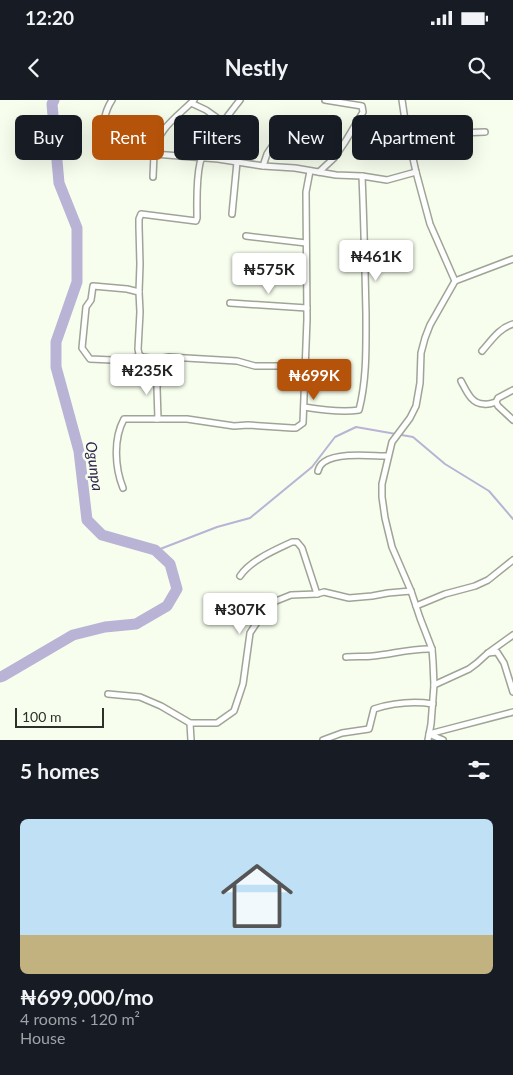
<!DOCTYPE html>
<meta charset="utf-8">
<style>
:root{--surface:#171b24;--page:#20242c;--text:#f1f3f6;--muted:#9ea1a6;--accent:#b45309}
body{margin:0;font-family:Lato,sans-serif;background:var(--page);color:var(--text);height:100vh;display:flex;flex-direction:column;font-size:19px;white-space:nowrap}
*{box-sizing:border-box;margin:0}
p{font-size:16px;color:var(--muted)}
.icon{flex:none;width:28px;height:28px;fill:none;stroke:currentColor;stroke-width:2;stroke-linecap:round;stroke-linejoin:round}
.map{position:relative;height:640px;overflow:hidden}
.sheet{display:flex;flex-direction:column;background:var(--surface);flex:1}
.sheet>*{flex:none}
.banner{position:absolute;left:15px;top:15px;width:484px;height:45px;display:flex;gap:10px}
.scale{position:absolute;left:15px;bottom:12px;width:89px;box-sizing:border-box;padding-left:5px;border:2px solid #2e312b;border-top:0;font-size:14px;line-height:18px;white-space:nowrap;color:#2e312b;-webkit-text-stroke:4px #f7feee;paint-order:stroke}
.price{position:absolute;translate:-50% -42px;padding:0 11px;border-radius:5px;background:#fff;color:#222;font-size:16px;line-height:32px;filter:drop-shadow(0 1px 2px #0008)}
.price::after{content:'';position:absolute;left:50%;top:30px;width:15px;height:11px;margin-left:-8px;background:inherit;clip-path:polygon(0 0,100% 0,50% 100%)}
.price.active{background:var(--accent);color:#fff}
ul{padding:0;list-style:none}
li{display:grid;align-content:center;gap:10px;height:265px;padding:0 20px}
li span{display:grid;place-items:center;height:155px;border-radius:8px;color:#555}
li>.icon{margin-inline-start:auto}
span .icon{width:90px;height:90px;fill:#fffc;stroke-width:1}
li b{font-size:21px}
h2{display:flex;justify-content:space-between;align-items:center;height:60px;padding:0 20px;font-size:21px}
.tag{padding:0 18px;border-radius:8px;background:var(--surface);box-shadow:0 5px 20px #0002;font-size:18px;line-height:45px}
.tag.active{background:var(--accent);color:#fff}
.status{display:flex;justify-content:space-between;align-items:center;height:35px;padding:0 25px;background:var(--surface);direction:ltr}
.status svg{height:14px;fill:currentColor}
header{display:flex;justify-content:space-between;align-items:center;height:65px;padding:0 20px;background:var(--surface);font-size:22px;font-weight:700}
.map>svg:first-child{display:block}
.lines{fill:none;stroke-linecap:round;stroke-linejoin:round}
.stream{stroke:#b9b3d5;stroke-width:2}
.river{stroke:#b9b3d5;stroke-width:11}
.minor-casing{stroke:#9fa596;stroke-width:8}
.minor{stroke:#fff;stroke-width:5}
.labels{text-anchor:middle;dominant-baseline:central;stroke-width:5;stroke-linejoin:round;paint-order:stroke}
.water-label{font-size:15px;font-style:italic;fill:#2c204c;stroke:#f7feee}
</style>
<div class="status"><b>12:20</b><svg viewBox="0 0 49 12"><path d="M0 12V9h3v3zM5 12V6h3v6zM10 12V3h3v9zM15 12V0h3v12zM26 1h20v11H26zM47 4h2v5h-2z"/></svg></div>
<header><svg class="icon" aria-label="back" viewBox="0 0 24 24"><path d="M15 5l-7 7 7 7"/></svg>Nestly<svg class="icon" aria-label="search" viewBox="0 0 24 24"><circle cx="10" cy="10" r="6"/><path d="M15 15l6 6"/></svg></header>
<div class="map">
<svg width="513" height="640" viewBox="0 0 513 640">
<rect width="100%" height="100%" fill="#f7feee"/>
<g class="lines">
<polyline class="stream" points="155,451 217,427 250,418 312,367 335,337 356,327 413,337 445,364 489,391 513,419"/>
<polyline class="river" points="0,577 3,576 73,535 105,527 136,524 167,506 177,489 170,464 155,450 102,435 87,420 79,351 56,267 56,242 77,182 77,128 59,83 52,4 54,0"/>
<defs>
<g id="minor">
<path d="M112 0C104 12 103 25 103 39L108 45 115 48 154 54 153 77"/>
<path d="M194 0C178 16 156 30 154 54L218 59 263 66 295 68 336 75 362 76 387 80 416 72"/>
<polyline points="402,0 406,27 416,72 430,124 455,181"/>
<polyline points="191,3 206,10 223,22"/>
<polyline points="410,46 459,33 485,32"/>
<polyline points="263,66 267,54 287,24"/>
<polyline points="319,72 334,58 345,42 363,12 362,6 325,0"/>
<polyline points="232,114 237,62"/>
<polyline points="246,136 306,143"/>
<polyline points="139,192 127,189 93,186 91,200 86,207 82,248 90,259 112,260 142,257 158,259 169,257 237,261 255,266 305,266"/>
<polyline points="230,203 307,208"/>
<path d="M482 251C491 241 499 228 513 224"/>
<path d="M142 257 139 254 138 249 140 212 139 192 140 164 139 127V119L141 114 196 121 197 118C197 99 196 81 200 63 206 42 227 17 240 0"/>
<path d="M461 281C466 290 471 304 484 304 488 305 493 303 496 302"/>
<polyline points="513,290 498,298 496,302 498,306 513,320"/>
<path d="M304 307C322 310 342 313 359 310 367 279 366 246 366 214 365 168 364 122 362 76"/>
<polyline points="156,319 158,319 157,288 158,259"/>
<path d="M318 371C319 367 321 364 324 362 339 352 371 356 388 356"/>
<path d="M123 388C115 368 113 339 124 319H187L234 326 248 325 292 328H296L303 323 307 219 306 92 310 71"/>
<path d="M240 476C251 460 275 450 292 442H297L302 448 317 494"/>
<polyline points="416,506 445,494 475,486 488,480 513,460"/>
<polyline points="488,553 497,552 504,563 513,592"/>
<path d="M346 557C355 556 364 557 373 556 393 554 412 548 432 549"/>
<polyline points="434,585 469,569 477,563 488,553 513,535"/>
<polyline points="108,594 140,597 161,606 190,623 217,623 234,611 243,584 250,533 261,516 276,501 291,495 317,494 324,492 349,498 372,496 388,493 411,491"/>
<polyline points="190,623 191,640"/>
<path d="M323 640 342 633 369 629 374 609C393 603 413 601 433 604"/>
<polyline points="428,640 431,624 434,585 433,562 432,549 420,518 411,491 392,447 385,418 382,397 382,384 392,342 410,318 416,306 420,283 421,253 425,238 430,225 455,181 513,159"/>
<polyline points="443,640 429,634 513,612"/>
</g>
</defs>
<use href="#minor" class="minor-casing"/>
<use href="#minor" class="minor"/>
</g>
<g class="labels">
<g class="water-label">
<text transform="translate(95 366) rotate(82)">Ogunpa</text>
</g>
</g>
</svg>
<div class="scale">100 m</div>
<b class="price" style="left:376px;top:182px">₦461K</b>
<b class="price" style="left:269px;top:195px">₦575K</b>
<b class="price" style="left:147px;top:296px">₦235K</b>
<b class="price active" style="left:314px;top:301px">₦699K</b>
<b class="price" style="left:240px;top:535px">₦307K</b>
<div class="banner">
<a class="tag">Buy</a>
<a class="tag active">Rent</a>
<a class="tag">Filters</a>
<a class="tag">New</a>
<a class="tag">Apartment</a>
</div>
</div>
<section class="sheet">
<h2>5 homes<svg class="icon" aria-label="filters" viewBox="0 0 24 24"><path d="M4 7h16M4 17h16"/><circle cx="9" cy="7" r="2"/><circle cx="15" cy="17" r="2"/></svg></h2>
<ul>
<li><span style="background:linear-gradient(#bfe0f5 75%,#c2b280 0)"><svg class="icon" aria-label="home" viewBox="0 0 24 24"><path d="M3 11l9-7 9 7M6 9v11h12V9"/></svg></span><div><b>₦699,000/mo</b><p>4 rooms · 120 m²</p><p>House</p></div></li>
</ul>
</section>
